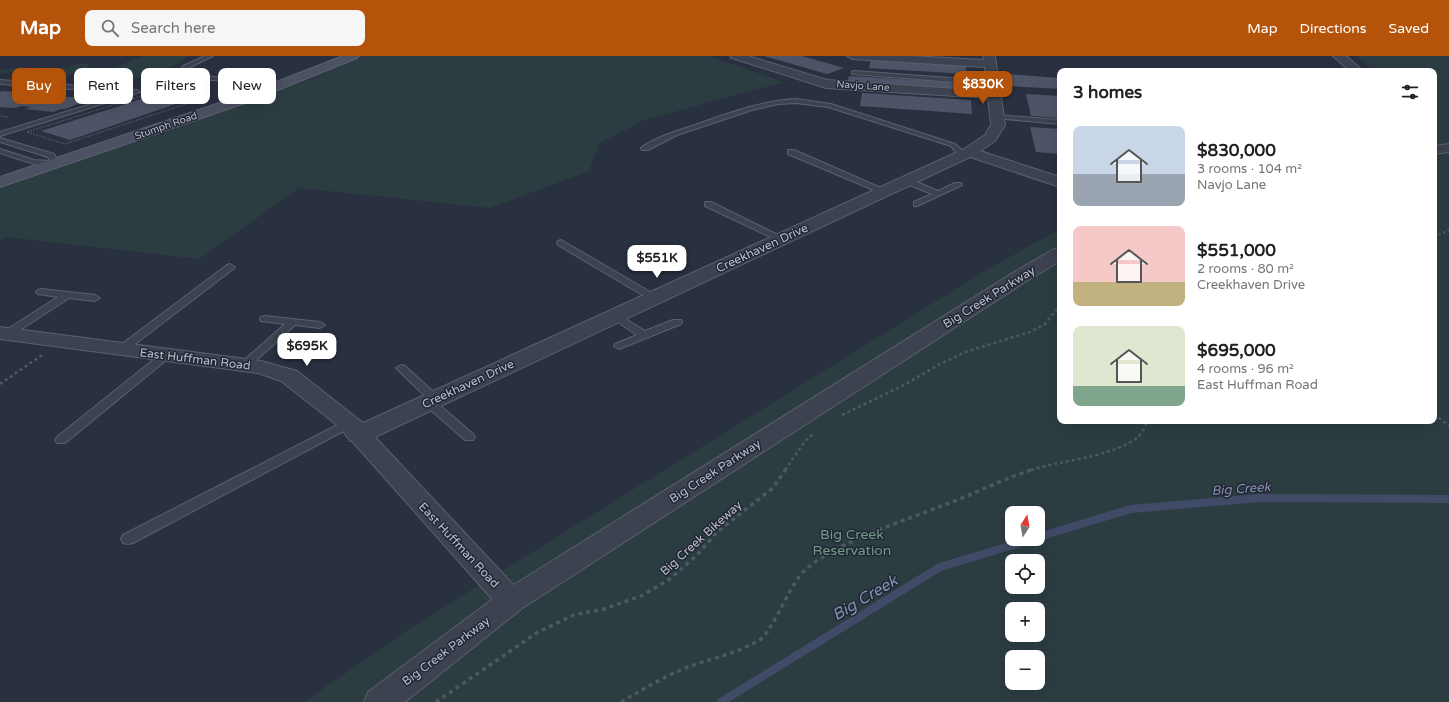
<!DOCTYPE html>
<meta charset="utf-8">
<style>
:root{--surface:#fff;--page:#f6f6f6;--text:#222;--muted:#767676;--accent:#b45309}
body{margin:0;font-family:"Varela Round",sans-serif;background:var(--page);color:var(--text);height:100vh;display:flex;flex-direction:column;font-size:15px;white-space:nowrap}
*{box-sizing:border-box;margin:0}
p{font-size:13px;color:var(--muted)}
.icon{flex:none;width:22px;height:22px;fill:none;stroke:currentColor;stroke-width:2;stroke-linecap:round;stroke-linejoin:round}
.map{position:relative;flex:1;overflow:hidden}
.side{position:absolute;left:1057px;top:12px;width:380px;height:356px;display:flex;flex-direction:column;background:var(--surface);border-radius:8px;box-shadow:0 4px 16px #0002}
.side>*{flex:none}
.guide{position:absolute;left:12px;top:12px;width:380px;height:36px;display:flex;gap:8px}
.needle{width:26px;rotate:11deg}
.fabs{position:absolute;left:1005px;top:450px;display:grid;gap:8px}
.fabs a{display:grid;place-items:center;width:40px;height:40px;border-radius:8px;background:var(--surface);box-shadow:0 4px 16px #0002;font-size:20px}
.price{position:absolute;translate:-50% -34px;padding:0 9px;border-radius:8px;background:#fff;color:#222;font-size:13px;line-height:26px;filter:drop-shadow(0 1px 2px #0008)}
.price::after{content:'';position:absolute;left:50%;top:24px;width:12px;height:9px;margin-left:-6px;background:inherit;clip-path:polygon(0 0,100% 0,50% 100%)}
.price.on{background:var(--accent);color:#fff}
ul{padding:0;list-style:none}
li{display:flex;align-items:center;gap:12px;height:100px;padding:0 16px}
li span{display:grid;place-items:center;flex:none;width:112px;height:80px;border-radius:8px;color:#555}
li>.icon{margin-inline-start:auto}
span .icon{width:48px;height:48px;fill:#fffc;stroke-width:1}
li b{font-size:17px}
h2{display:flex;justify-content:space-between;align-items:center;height:48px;padding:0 16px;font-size:17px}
.pill{padding:0 14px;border-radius:8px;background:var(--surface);box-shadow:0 4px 16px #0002;font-size:14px;line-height:36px}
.pill.on{background:var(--accent);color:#fff}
header{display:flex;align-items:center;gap:24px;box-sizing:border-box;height:56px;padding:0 20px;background:var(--accent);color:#fff}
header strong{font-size:19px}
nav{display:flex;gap:22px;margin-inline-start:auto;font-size:14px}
.search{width:280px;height:36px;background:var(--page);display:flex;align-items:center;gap:10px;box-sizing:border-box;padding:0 14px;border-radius:8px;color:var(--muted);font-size:15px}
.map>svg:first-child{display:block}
.green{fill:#2c3d42;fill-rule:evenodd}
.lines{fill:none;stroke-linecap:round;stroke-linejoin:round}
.stream{stroke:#414b68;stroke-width:8}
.building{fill:#4e5467}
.service-casing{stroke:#5b606e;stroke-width:2}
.minor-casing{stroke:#5b606e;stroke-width:2}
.tertiary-casing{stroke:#5b606e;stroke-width:2}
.secondary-casing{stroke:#5b606e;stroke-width:2}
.path-far3{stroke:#4b5a60;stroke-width:1.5;stroke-dasharray:1.5 1.5;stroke-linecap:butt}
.path-far2{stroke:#4b5a60;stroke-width:2;stroke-dasharray:2.5 2.5;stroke-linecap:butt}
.path-far1{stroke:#4b5a60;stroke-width:2.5;stroke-dasharray:3 3;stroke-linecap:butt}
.path{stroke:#4b5a60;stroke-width:3.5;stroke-dasharray:4 4;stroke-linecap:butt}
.service{fill:#3d4250;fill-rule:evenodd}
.minor{fill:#3d4250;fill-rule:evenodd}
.tertiary{fill:#3d4250;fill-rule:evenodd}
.secondary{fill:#4c5163;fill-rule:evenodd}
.labels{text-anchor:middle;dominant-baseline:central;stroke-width:3;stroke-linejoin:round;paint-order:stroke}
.far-street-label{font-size:10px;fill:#babecb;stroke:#222736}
.street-label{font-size:12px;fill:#babecb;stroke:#222736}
.water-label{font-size:13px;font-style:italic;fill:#8590af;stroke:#222736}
.near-park-label{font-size:14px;fill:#749982;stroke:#222736}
.near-water-label{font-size:16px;font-style:italic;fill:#8590af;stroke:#222736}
</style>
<header>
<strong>Map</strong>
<div class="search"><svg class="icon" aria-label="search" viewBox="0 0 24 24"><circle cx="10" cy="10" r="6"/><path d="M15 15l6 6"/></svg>Search here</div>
<nav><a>Map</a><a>Directions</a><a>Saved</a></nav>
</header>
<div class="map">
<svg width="1449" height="646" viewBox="0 0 1449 646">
<rect width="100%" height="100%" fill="#293040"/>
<g class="green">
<polygon points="142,0 189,0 173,10 109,32 95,20"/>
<polygon points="364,0 708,0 784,26 644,64 598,88 589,115 490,152 299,132 199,203 6,181 0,185 0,132 172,70 299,28"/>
<path d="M1357 0H1449V646H304L412 571 983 216 1060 173V365H1434V15H1374ZM1012 457H1038V483H1012ZM1012 505H1038V531H1012ZM1012 553H1038V579H1012ZM1012 601H1038V627H1012Z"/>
<polygon points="75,8 88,8 88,13 66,19 63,22 35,24 28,22 26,20 49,15 52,16"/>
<polygon points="41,10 46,10 28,16 17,17 19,18 12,19 13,16 0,18 0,14 23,11 28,13"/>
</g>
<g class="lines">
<g class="stream">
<polyline points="1038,481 1131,453 1260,442 1449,443"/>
<polyline points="721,646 940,511 1033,483"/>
</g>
</g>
<g class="building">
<polygon points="764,0 802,0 844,12 827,18"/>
<polygon points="871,3 966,9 967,18 869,12"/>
<polygon points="1007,18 1060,22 1060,33 1009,30"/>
<polygon points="849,20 967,27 968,34 847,26"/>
<polygon points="2,35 17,36 8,39 18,37 48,39 41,42 51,43 56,40 85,42 79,45 83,46 65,53 60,53 54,56 24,53 31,51 21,50 15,52 0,51 0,36"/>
<polygon points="862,37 971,44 972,58 860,50"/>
<polygon points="157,38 185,45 70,84 41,75"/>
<polygon points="1026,38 1060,40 1060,62 1031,60"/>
<polygon points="1030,71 1060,73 1060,98 1036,96"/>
</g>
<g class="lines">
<defs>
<g id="service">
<polygon points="205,0 213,0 188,12 192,19 236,23 239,25 238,26 188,22 182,11 183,10"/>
<polygon points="854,15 992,25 995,27 992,29 852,18 852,16"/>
<polygon points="0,24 137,34 140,36 0,80 0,76 127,37 0,28"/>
<path d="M796 43 831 48 955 88 967 99 966 101H960L951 90 828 51 796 47 778 48 752 54 677 79 648 94H642L641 92C652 83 676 75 689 71 724 59 758 45 796 43Z"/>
<polygon points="997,59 1060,64 1060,68 995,62 994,61"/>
<path d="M0 82 54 98 59 107C48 115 12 101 0 97V93L34 104 50 105 48 101 0 86Z"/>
<polygon points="788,94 794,94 888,135 884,137 881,137 788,98"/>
<polygon points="904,123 910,123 938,135 955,127 961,127 962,129 917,150 914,150 914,146 932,138 904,127"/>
<polygon points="705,146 711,146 786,183 782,186 779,185 705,150"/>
<polygon points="561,184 657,240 659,242 657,244 651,244 558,189 557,187 558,185"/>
<polygon points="230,208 235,211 233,213 126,295 118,295 117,293 118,291 227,209"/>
<polygon points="41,233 95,239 100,242 95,245 69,242 11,280 3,280 2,278 3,276 58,241 38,238 36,236 38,234"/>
<polygon points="616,257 645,275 673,264 681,264 682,266 681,268 619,293 614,290 615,288 637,279 612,262 611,260"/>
<polygon points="265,260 320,266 325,269 320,272 295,269 249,311 241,311 240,309 241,307 285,268 261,265 260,263 261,261"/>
<polygon points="166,296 171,299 170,301 65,387 57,387 55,384 57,381 162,297"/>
<polygon points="401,309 405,310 439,341 441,343 436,346 473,378 475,381 473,384 465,384 425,349 423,346 428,343 396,312"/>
<polygon points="349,363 353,364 355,367 353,370 133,487 128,488 123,487 121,483 123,479"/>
</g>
<g id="minor">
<polygon points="730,0 748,0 827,24 987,35 985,11 853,3 847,0 910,0 984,4 983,0 995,0 1005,69 995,85 980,95 1060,121 1060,131 970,101 375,381 521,537 526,545 521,553 511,557 501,553 352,385 350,385 341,372 281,325 258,317 0,283 0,271 261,305 297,315 363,367 964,93 985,79 991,69 988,42 826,32 732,2"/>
<polygon points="1333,0 1346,0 1363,15 1350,15"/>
</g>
<g id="tertiary">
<polygon points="1449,88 1449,96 1434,98 1434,90"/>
<polygon points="1060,192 1060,205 1025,226 521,553 405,646 364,646 368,636 501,537 1011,218 1054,193"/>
</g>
<polygon id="secondary" points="343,0 359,0 357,2 248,46 0,131 0,121 240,40"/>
</defs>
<use href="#service" class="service-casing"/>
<use href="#minor" class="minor-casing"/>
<use href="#tertiary" class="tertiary-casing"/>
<use href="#secondary" class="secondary-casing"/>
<g class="path-far3">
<polygon points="161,34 198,44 65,88 27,76"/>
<polyline points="0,60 9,61"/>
</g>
<polyline class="path-far2" points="1434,181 1449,174"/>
<g class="path-far1">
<polyline points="0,328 42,299"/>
<polyline points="1434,358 1449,370"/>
<polyline points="842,359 904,329 940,308 968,295 1030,276 1045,268 1060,249"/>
<polyline points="785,414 805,385 813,378"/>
<path d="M1031 414C1062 404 1113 401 1138 381 1142 377 1145 370 1148 365"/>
</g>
<g class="path">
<polyline points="436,646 538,576 574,559 604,553 641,540 670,523 697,499 717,476 773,432 786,413"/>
<path d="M621 646C644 633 666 619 691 610 715 601 739 597 761 583 765 580 768 575 770 571 782 554 790 529 805 514 836 486 904 465 944 449 974 438 1003 423 1034 413"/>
</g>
<use href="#service" class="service"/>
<use href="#minor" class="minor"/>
<use href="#tertiary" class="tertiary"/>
<use href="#secondary" class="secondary"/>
</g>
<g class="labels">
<g class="far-street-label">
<text transform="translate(863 30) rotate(4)">Navjo Lane</text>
<text transform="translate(166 70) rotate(-19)">Stumph Road</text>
</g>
<g class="street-label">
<text transform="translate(762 192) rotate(-25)">Creekhaven Drive</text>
<text transform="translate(989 241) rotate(-32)">Big Creek Parkway</text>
<text transform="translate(195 303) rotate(7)">East Huffman Road</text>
<text transform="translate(468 328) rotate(-25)">Creekhaven Drive</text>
<text transform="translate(715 415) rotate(-33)">Big Creek Parkway</text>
<text transform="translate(701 482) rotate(-42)">Big Creek Bikeway</text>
<text transform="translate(459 489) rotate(47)">East Huffman Road</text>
<text transform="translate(446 595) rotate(-37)">Big Creek Parkway</text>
</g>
<g class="water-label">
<text transform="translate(1241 433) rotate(-4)">Big Creek</text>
</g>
<g class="near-park-label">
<text x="852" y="478">Big Creek<tspan x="852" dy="16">Reservation</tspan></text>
</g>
<g class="near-water-label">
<text transform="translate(865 542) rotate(-31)">Big Creek</text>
</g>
</g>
</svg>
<div class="fabs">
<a><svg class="needle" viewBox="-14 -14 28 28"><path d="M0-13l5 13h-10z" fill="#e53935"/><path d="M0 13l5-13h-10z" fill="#767676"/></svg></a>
<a><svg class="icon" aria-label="locate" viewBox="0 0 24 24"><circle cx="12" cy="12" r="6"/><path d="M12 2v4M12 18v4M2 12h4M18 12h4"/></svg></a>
<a>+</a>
<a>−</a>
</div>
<b class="price on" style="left:983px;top:49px">$830K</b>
<b class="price" style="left:657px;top:223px">$551K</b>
<b class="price" style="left:307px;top:311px">$695K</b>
<div class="guide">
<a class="pill on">Buy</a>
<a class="pill">Rent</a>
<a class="pill">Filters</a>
<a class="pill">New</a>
</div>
<section class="side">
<h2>3 homes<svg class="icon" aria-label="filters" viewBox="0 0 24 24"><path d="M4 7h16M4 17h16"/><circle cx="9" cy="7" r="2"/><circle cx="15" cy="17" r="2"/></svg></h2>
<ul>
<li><span style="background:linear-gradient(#c9d6e8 60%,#9aa5b1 0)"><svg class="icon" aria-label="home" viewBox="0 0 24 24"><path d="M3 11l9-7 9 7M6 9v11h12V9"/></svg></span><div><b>$830,000</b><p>3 rooms · 104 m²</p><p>Navjo Lane</p></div></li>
<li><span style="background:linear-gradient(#f6c9c9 70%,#c2b280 0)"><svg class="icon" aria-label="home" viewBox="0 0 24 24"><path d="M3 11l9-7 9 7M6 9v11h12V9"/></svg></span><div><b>$551,000</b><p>2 rooms · 80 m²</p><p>Creekhaven Drive</p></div></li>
<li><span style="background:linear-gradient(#dfe7d0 75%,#7fa58c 0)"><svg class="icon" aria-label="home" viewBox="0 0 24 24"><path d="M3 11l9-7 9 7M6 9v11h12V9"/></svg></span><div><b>$695,000</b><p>4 rooms · 96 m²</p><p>East Huffman Road</p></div></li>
</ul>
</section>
</div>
